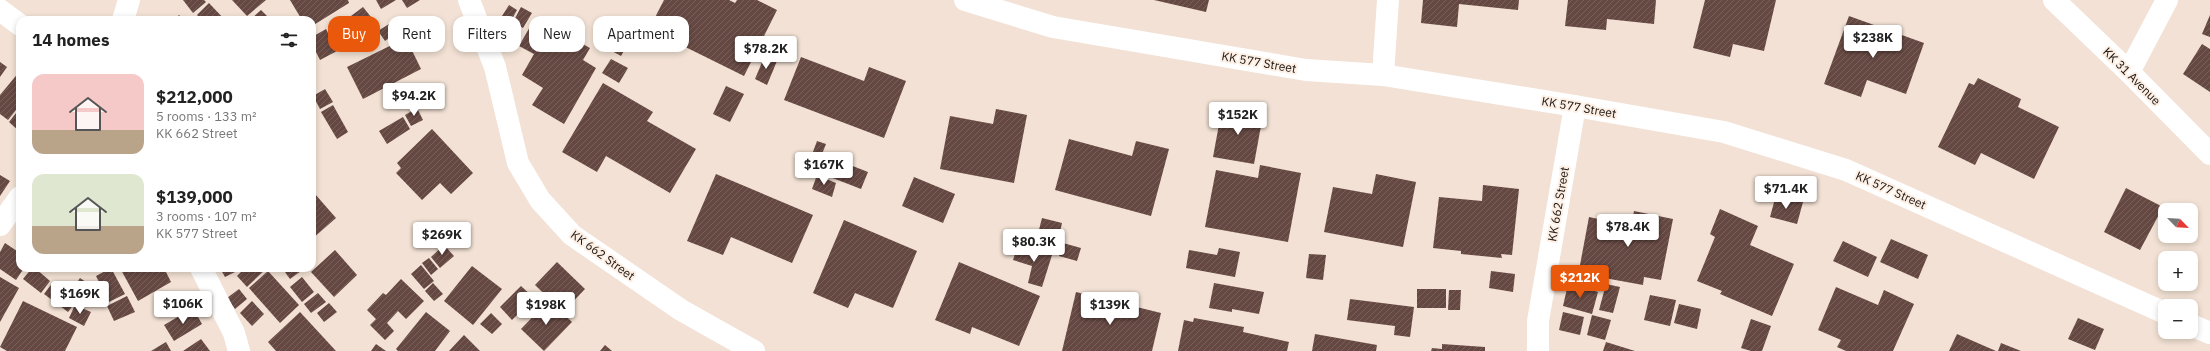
<!DOCTYPE html>
<meta charset="utf-8">
<style>
:root{--surface:#fff;--page:#f6f6f6;--text:#222;--muted:#767676;--accent:#ea580c}
body{margin:0;font-family:"IBM Plex Sans",sans-serif;background:var(--page);color:var(--text);height:100vh;display:flex;flex-direction:column;font-size:15px;white-space:nowrap}
*{box-sizing:border-box;margin:0}
p{font-size:13px;color:var(--muted)}
.icon{flex:none;width:22px;height:22px;fill:none;stroke:currentColor;stroke-width:2;stroke-linecap:round;stroke-linejoin:round}
.map{position:relative;flex:1;overflow:hidden}
.panel{position:absolute;left:16px;top:16px;width:300px;height:256px;display:flex;flex-direction:column;background:var(--surface);border-radius:12px;box-shadow:0 2px 6px #0003}
.panel>*{flex:none}
.top-card{position:absolute;left:328px;top:16px;width:380px;height:36px;display:flex;gap:8px}
.needle{width:26px;rotate:114deg}
.controls{position:absolute;left:2158px;top:203px;display:grid;gap:8px}
.controls a{display:grid;place-items:center;width:40px;height:40px;border-radius:8px;background:var(--surface);box-shadow:0 2px 6px #0003;font-size:20px}
.price{position:absolute;translate:-50% -34px;padding:0 9px;border-radius:4px;background:#fff;color:#222;font-size:13px;line-height:26px;filter:drop-shadow(0 1px 2px #0008)}
.price::after{content:'';position:absolute;left:50%;top:24px;width:12px;height:9px;margin-left:-6px;background:inherit;clip-path:polygon(0 0,100% 0,50% 100%)}
.price.on{background:var(--accent);color:#fff}
ul{padding:0;list-style:none}
li{display:flex;align-items:center;gap:12px;height:100px;padding:0 16px}
li span{display:grid;place-items:center;flex:none;width:112px;height:80px;border-radius:12px;color:#555}
li>.icon{margin-inline-start:auto}
span .icon{width:48px;height:48px;fill:#fffc;stroke-width:1}
li b{font-size:17px}
h2{display:flex;justify-content:space-between;align-items:center;height:48px;padding:0 16px;font-size:17px}
.tag{padding:0 14px;border-radius:12px;background:var(--surface);box-shadow:0 2px 6px #0003;font-size:14px;line-height:36px}
.tag.on{background:var(--accent);color:#fff}
.map>svg:first-child{display:block}
.building{fill:url(#building-hatch)}
.lines{fill:none;stroke-linecap:round;stroke-linejoin:round}
.minor{stroke:#fff;stroke-width:22}
.major{stroke:#fff;stroke-width:22}
.labels{text-anchor:middle;dominant-baseline:central;stroke-width:4;stroke-linejoin:round;paint-order:stroke}
.street-label{font-size:12px;fill:#1b1511;stroke:#fdefe4}
</style>
<div class="map">
<svg width="2210" height="351" viewBox="0 0 2210 351">
<defs>
<pattern id="building-hatch" width="6" height="6" patternUnits="userSpaceOnUse"><rect width="6" height="6" fill="#664842"/><path d="M-1 1l2-2M0 6l6-6M5 7l2-2" fill="none" stroke="#775f5a"/></pattern>
</defs>
<rect width="100%" height="100%" fill="#f2e1d4"/>
<g class="building">
<polygon points="183,0 204,0 206,2 193,13"/>
<polygon points="232,0 266,0 247,16"/>
<polygon points="290,0 348,0 349,3 312,26 312,20 302,20"/>
<polygon points="376,0 396,0 381,9"/>
<polygon points="402,0 420,0 407,8"/>
<polygon points="664,0 729,0 735,3 737,0 757,0 777,10 744,76 649,29"/>
<polygon points="1154,0 1209,0 1206,12"/>
<polygon points="1423,0 1519,0 1518,10 1459,4 1457,27 1421,23"/>
<polygon points="1568,0 1656,0 1654,24 1607,19 1606,30 1565,26"/>
<polygon points="1705,0 1776,0 1764,51 1733,44 1730,57 1693,48"/>
<polygon points="209,3 225,20 202,20 197,15"/>
<polygon points="509,5 517,10 511,21 502,16"/>
<polygon points="363,7 379,27 347,52 331,31"/>
<polygon points="521,7 532,13 523,28 513,22"/>
<polygon points="261,10 271,20 250,20"/>
<polygon points="179,15 184,20 174,20"/>
<polygon points="2210,15 2210,37 2202,34"/>
<polygon points="1849,16 1924,43 1906,94 1867,80 1861,97 1824,84"/>
<polygon points="618,17 637,28 621,56 601,45"/>
<polygon points="389,24 395,34 385,41 378,31"/>
<polygon points="531,25 567,46 572,38 590,48 583,60 596,68 564,124 532,105 543,88 522,75 534,54 519,46"/>
<polygon points="326,29 337,51 320,60 312,44 312,37"/>
<polygon points="406,38 421,69 363,99 347,67"/>
<polygon points="2202,44 2210,49 2210,92 2183,74"/>
<polygon points="765,55 777,61 767,85 755,79"/>
<polygon points="801,57 864,81 869,67 906,81 884,138 784,100"/>
<polygon points="611,59 628,68 619,83 602,73"/>
<polygon points="0,62 7,67 0,77"/>
<polygon points="20,71 20,105 8,120 0,114 0,95"/>
<polygon points="1978,78 2021,99 2018,107 2059,127 2034,179 1981,153 1975,165 1938,147 1969,83 1974,85"/>
<polygon points="603,83 653,112 647,121 696,149 670,193 606,156 597,172 562,152"/>
<polygon points="726,86 744,94 730,122 713,114"/>
<polygon points="325,89 333,102 320,109 313,96"/>
<polygon points="333,105 348,132 337,139 321,112"/>
<polygon points="20,108 20,132 9,122"/>
<polygon points="417,108 423,120 411,126 405,115"/>
<polygon points="1222,108 1263,115 1254,164 1213,157"/>
<polygon points="996,109 1027,115 1014,183 940,169 950,116 993,124"/>
<polygon points="403,117 410,129 387,144 379,131"/>
<polygon points="432,129 473,173 451,194 440,183 422,200 396,173 401,168 397,163"/>
<polygon points="1069,139 1132,156 1136,141 1169,149 1151,216 1055,190"/>
<polygon points="817,141 826,144 822,154 868,172 861,189 807,168"/>
<polygon points="1260,165 1301,173 1288,242 1205,227 1216,170 1258,178"/>
<polygon points="716,174 813,215 792,263 731,237 723,255 687,241"/>
<polygon points="1376,174 1416,182 1403,247 1324,232 1333,187 1372,194"/>
<polygon points="0,175 10,181 0,196"/>
<polygon points="817,175 836,183 832,197 812,189"/>
<polygon points="914,177 955,194 943,223 902,206"/>
<polygon points="1483,185 1519,189 1512,255 1501,254 1502,258 1461,254 1461,251 1433,248 1439,197 1482,201"/>
<polygon points="2126,188 2163,207 2140,250 2104,232"/>
<polygon points="315,194 336,218 312,239 312,197"/>
<polygon points="1776,195 1803,202 1797,224 1770,217"/>
<polygon points="1720,209 1758,226 1750,245 1794,264 1772,316 1720,294 1722,291 1697,281 1715,237 1710,234"/>
<polygon points="1634,211 1673,219 1661,280 1644,277 1643,285 1599,277 1601,269 1580,265 1589,217 1631,226"/>
<polygon points="1042,218 1062,223 1056,250 1035,245"/>
<polygon points="844,220 917,251 893,308 855,293 848,308 813,293"/>
<polygon points="1891,239 1928,255 1918,279 1880,262"/>
<polygon points="1843,241 1877,257 1868,277 1833,261"/>
<polygon points="5,243 20,253 20,268 24,268 16,280 0,269 0,252"/>
<polygon points="1063,243 1081,248 1077,261 1059,256"/>
<polygon points="1018,244 1052,255 1042,287 1028,283 1032,266 1013,260"/>
<polygon points="444,245 454,256 440,268 431,257"/>
<polygon points="1219,248 1240,252 1235,277 1186,268 1189,250 1217,255"/>
<polygon points="335,250 357,275 334,297 311,272"/>
<polygon points="1309,254 1326,255 1323,280 1306,278"/>
<polygon points="429,258 438,269 431,275 422,263"/>
<polygon points="557,262 585,289 563,312 535,285"/>
<polygon points="959,262 1040,296 1019,346 972,327 970,334 935,320"/>
<polygon points="421,265 434,281 424,289 411,274"/>
<polygon points="472,266 502,289 473,325 444,301"/>
<polygon points="32,268 35,268 50,281 41,293 23,279"/>
<polygon points="111,268 125,294 109,302 96,276"/>
<polygon points="120,268 164,268 171,282 138,301"/>
<polygon points="220,268 233,268 235,272 225,277"/>
<polygon points="245,268 267,268 247,287 237,276"/>
<polygon points="282,268 299,268 301,271 290,279"/>
<polygon points="268,271 299,305 280,323 249,288"/>
<polygon points="1491,271 1515,274 1513,292 1489,288"/>
<polygon points="0,277 19,288 0,322"/>
<polygon points="302,277 314,292 302,302 290,287"/>
<polygon points="80,278 93,287 84,300 72,290"/>
<polygon points="401,279 424,301 406,319 398,311 387,323 394,331 385,340 370,325 376,319 367,310 383,293 386,295"/>
<polygon points="53,282 77,300 68,312 44,294"/>
<polygon points="433,283 443,294 434,301 425,291"/>
<polygon points="1214,283 1264,292 1259,314 1232,309 1232,312 1209,308"/>
<polygon points="1568,284 1598,292 1592,314 1563,306"/>
<polygon points="1606,284 1620,287 1613,313 1599,310"/>
<polygon points="521,286 534,298 512,320 500,307"/>
<polygon points="1836,287 1878,305 1884,290 1914,304 1893,351 1846,351 1837,347 1841,340 1818,330"/>
<polygon points="239,289 247,299 235,309 227,298"/>
<rect x="1417" y="289" width="29" height="19"/>
<polygon points="1449,290 1461,290 1460,310 1448,310"/>
<polygon points="1076,292 1161,313 1152,351 1062,351"/>
<polygon points="318,293 326,302 311,313 304,304"/>
<polygon points="1650,295 1676,300 1670,326 1644,320"/>
<polygon points="127,296 135,312 114,321 107,306"/>
<polygon points="1350,299 1414,307 1410,337 1394,335 1395,326 1347,320"/>
<polygon points="549,300 572,322 544,351 521,329"/>
<polygon points="23,301 77,327 65,351 7,351 0,347"/>
<polygon points="252,301 264,314 252,326 240,313"/>
<polygon points="329,303 337,312 324,322 317,313"/>
<polygon points="1679,304 1701,309 1697,329 1674,323"/>
<polygon points="75,305 91,312 84,326 69,318"/>
<polygon points="193,308 202,324 174,341 164,325"/>
<polygon points="300,312 336,351 276,351 268,342"/>
<polygon points="426,312 450,331 435,351 398,351 396,349"/>
<polygon points="1563,312 1584,317 1580,335 1559,330"/>
<polygon points="491,313 502,324 492,334 480,324"/>
<polygon points="1592,315 1611,320 1605,340 1587,335"/>
<polygon points="1194,318 1244,327 1243,332 1289,342 1287,351 1178,351 1184,320 1193,322"/>
<polygon points="2078,318 2104,329 2095,350 2068,339"/>
<polygon points="1751,319 1771,326 1762,351 1751,351 1741,348"/>
<polygon points="1315,334 1377,345 1376,351 1312,351"/>
<polygon points="1957,334 1996,351 1949,351"/>
<polygon points="464,335 480,351 449,351"/>
<polygon points="201,339 210,351 183,351"/>
<polygon points="166,342 171,351 151,351"/>
<polygon points="1606,342 1635,351 1603,351"/>
<polygon points="2001,343 2021,351 1998,351"/>
<polygon points="376,344 386,351 371,351"/>
<polygon points="1442,344 1485,347 1485,351 1431,351 1432,348 1442,349"/>
<polygon points="605,345 612,351 600,351"/>
</g>
<g class="lines">
<g class="minor">
<polyline points="469,0 495,67 518,163 540,200 572,235 681,310 754,351"/>
<polyline points="965,0 1053,27 1306,70 1383,75 1575,106 1724,132 1846,170 2165,313"/>
<polyline points="0,10 20,25"/>
<polyline points="123,20 129,0"/>
<polyline points="2129,72 2167,0"/>
<polyline points="1383,75 1388,0"/>
<polyline points="0,225 20,197"/>
<polyline points="201,268 234,333 239,351"/>
<polyline points="2191,325 2210,333"/>
<polyline points="1538,351 1538,321 1575,106"/>
</g>
<polyline class="major" points="2054,0 2129,72 2210,154"/>
</g>
<g class="labels">
<g class="street-label">
<text transform="translate(1259 62) rotate(10)">KK 577 Street</text>
<text transform="translate(2132 76) rotate(45)">KK 31 Avenue</text>
<text transform="translate(1579 107) rotate(10)">KK 577 Street</text>
<text transform="translate(1891 190) rotate(24)">KK 577 Street</text>
<text transform="translate(1558 204) rotate(-80)">KK 662 Street</text>
<text transform="translate(603 255) rotate(36)">KK 662 Street</text>
</g>
</g>
</svg>
<div class="controls">
<a><svg class="needle" viewBox="-14 -14 28 28"><path d="M0-13l5 13h-10z" fill="#e53935"/><path d="M0 13l5-13h-10z" fill="#767676"/></svg></a>
<a>+</a>
<a>−</a>
</div>
<b class="price" style="left:1873px;top:59px">$238K</b>
<b class="price" style="left:766px;top:70px">$78.2K</b>
<b class="price" style="left:414px;top:117px">$94.2K</b>
<b class="price" style="left:1238px;top:136px">$152K</b>
<b class="price" style="left:824px;top:186px">$167K</b>
<b class="price" style="left:1786px;top:210px">$71.4K</b>
<b class="price" style="left:1628px;top:248px">$78.4K</b>
<b class="price" style="left:442px;top:256px">$269K</b>
<b class="price" style="left:1034px;top:263px">$80.3K</b>
<b class="price on" style="left:1580px;top:299px">$212K</b>
<b class="price" style="left:80px;top:315px">$169K</b>
<b class="price" style="left:183px;top:325px">$106K</b>
<b class="price" style="left:546px;top:326px">$198K</b>
<b class="price" style="left:1110px;top:326px">$139K</b>
<div class="top-card">
<a class="tag on">Buy</a>
<a class="tag">Rent</a>
<a class="tag">Filters</a>
<a class="tag">New</a>
<a class="tag">Apartment</a>
</div>
<section class="panel">
<h2>14 homes<svg class="icon" aria-label="filters" viewBox="0 0 24 24"><path d="M4 7h16M4 17h16"/><circle cx="9" cy="7" r="2"/><circle cx="15" cy="17" r="2"/></svg></h2>
<ul>
<li><span style="background:linear-gradient(#f6c9c9 70%,#b9a48a 0)"><svg class="icon" aria-label="home" viewBox="0 0 24 24"><path d="M3 11l9-7 9 7M6 9v11h12V9"/></svg></span><div><b>$212,000</b><p>5 rooms · 133 m²</p><p>KK 662 Street</p></div></li>
<li><span style="background:linear-gradient(#dfe7d0 65%,#b9a48a 0)"><svg class="icon" aria-label="home" viewBox="0 0 24 24"><path d="M3 11l9-7 9 7M6 9v11h12V9"/></svg></span><div><b>$139,000</b><p>3 rooms · 107 m²</p><p>KK 577 Street</p></div></li>
</ul>
</section>
</div>
